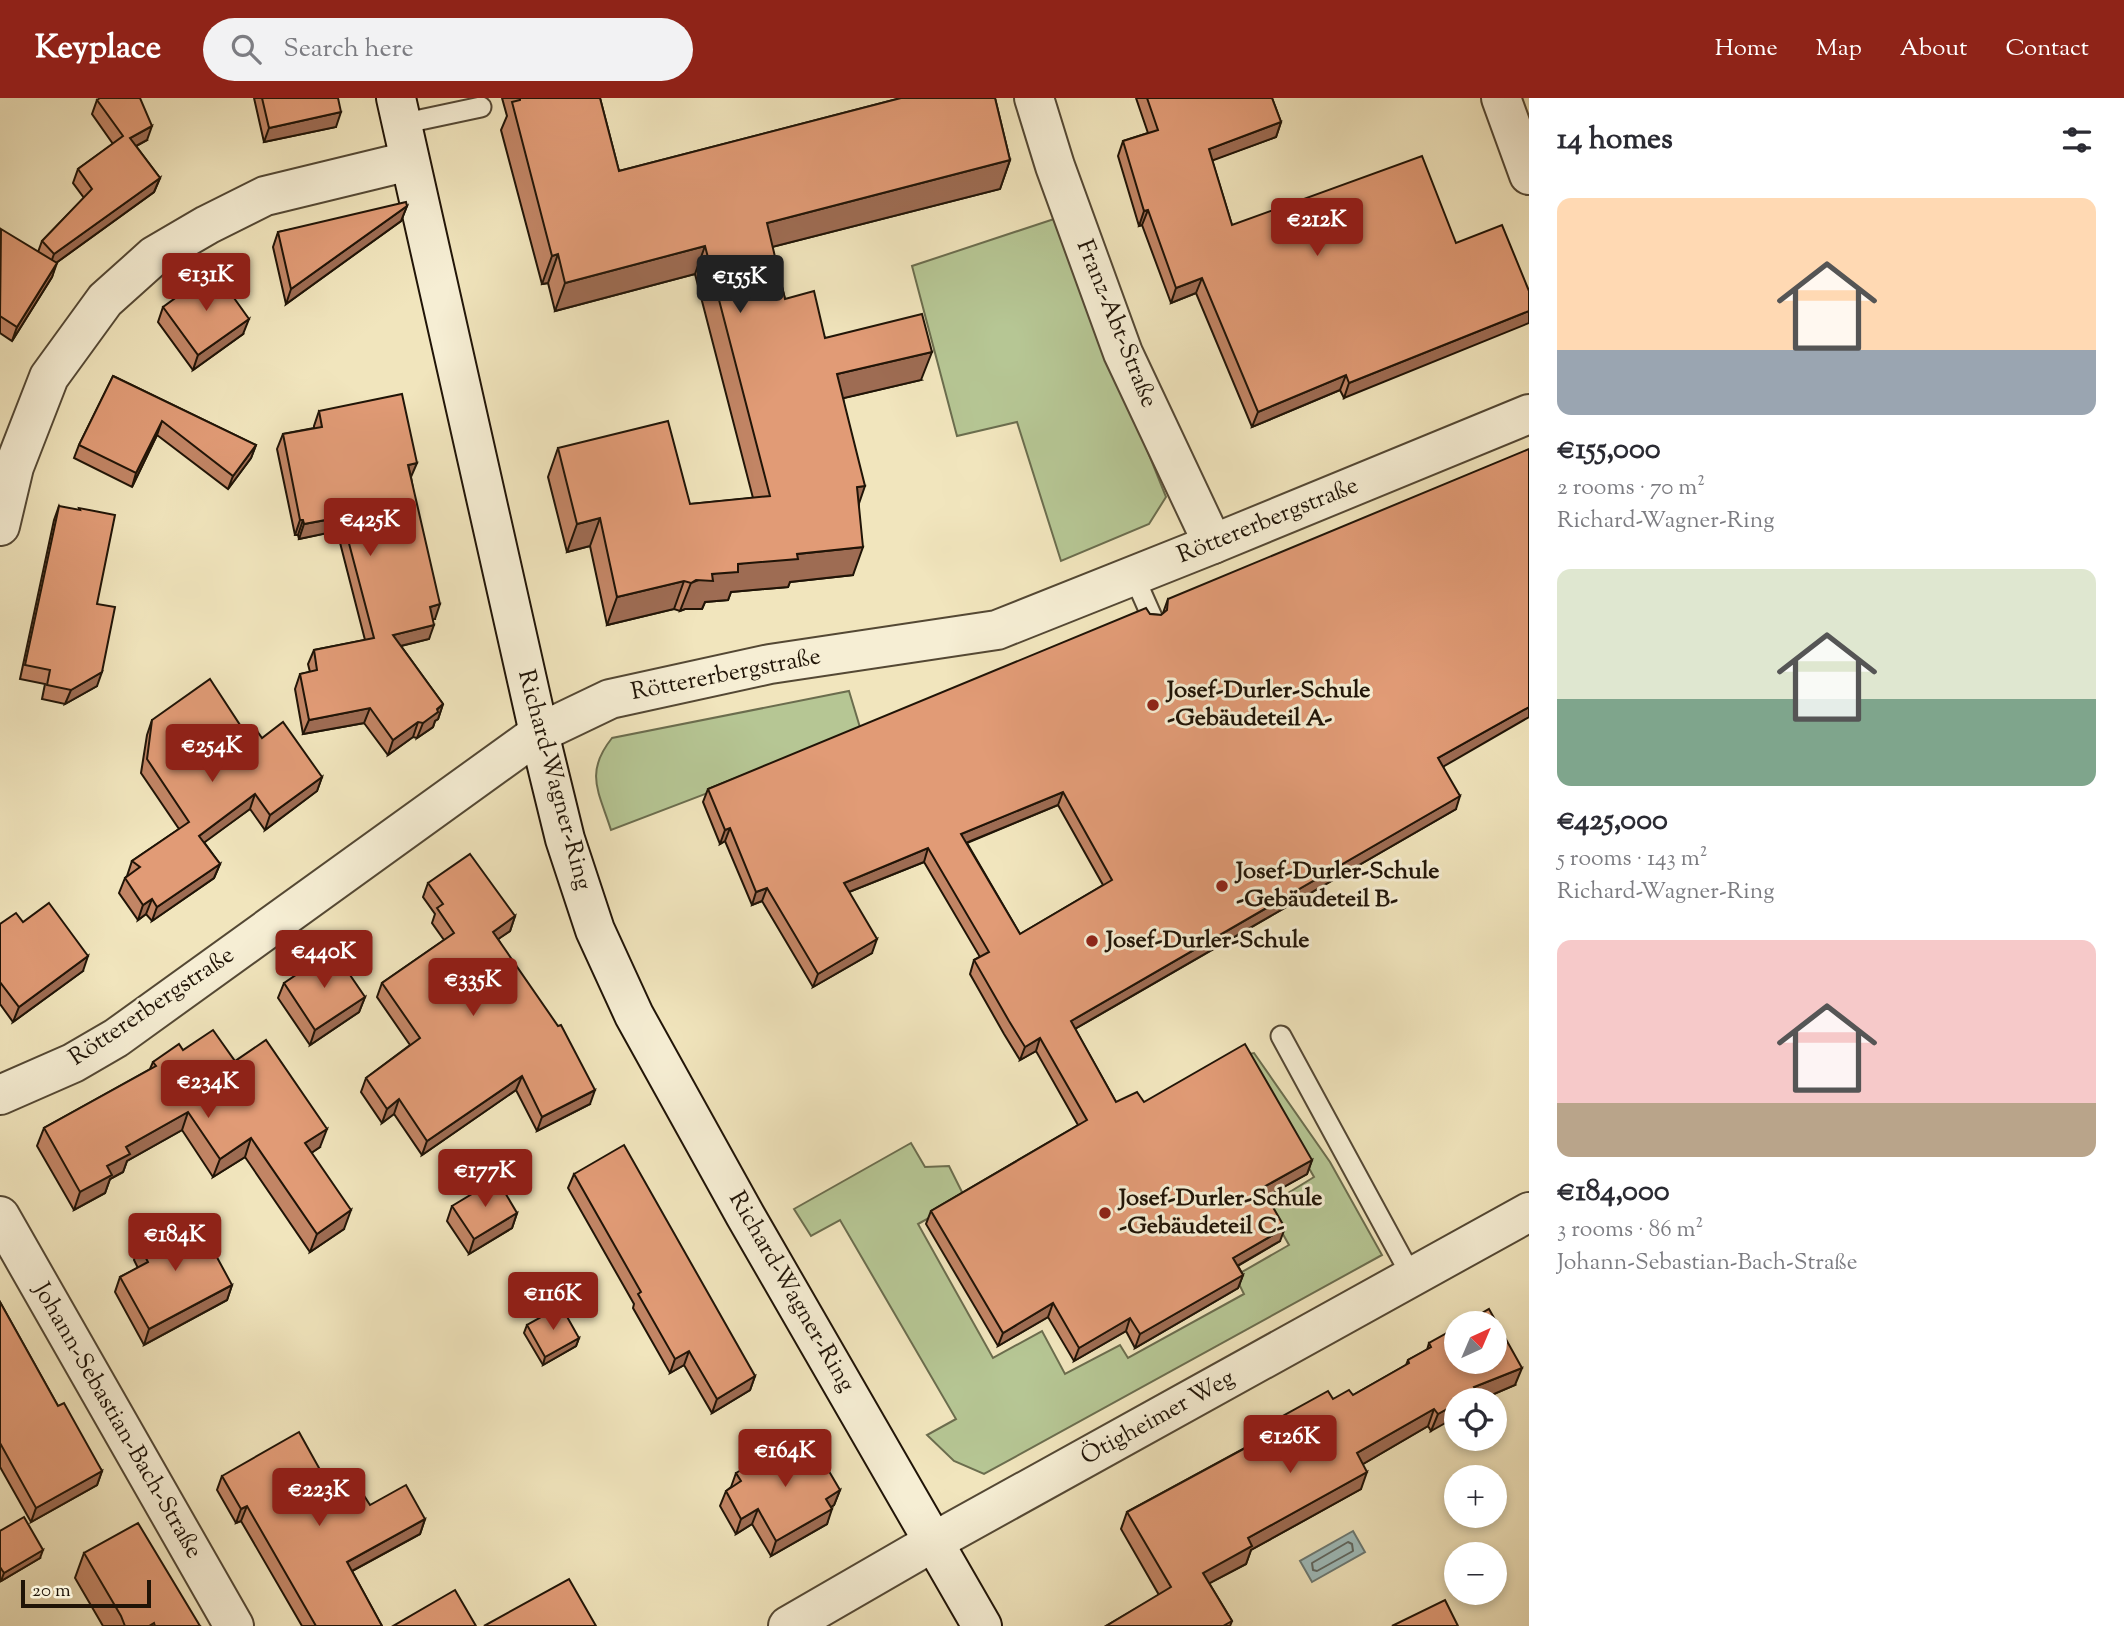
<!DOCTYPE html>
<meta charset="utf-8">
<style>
:root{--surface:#fff;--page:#f2f2f3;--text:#2b2b33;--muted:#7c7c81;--accent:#8f2418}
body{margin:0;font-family:"Sorts Mill Goudy",serif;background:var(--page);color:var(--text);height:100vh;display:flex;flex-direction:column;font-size:26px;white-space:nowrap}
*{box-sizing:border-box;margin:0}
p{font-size:23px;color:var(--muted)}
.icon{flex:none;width:38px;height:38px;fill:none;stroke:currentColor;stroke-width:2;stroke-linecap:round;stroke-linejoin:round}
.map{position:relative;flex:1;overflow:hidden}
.sheet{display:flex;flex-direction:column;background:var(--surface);width:595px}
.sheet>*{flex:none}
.needle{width:46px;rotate:44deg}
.tools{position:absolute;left:1444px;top:1213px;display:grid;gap:14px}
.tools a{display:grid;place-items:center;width:63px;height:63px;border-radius:50%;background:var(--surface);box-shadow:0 4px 10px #0003;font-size:35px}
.scale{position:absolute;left:21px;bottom:18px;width:130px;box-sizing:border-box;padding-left:7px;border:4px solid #201407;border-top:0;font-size:19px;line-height:24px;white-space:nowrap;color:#201407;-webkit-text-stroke:5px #f6eed4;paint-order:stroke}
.price{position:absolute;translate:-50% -60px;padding:0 16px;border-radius:7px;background:var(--accent);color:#fff;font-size:23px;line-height:46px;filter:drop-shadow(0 2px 4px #0008)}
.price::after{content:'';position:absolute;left:50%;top:42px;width:21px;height:16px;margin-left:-10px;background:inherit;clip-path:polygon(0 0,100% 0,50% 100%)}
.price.active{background:#222;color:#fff}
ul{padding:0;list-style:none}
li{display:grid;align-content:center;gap:14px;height:371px;padding:0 28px}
li span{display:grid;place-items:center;height:217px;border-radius:14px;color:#555}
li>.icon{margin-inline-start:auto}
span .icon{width:126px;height:126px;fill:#fffc;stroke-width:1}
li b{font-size:30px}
h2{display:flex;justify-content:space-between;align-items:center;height:84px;padding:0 28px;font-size:30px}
header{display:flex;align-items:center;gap:42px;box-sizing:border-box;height:98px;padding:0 35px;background:var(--accent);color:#fff}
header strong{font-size:33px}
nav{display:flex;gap:38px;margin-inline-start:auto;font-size:24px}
.search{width:490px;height:63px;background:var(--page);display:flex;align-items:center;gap:18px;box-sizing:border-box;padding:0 24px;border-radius:38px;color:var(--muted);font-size:26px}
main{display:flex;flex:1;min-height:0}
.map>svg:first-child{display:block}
.green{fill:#b6c694;stroke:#6b6d4e;stroke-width:2}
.water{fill:#9fbcbb;stroke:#6c7973;stroke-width:2}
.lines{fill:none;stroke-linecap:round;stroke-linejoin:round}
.shore{stroke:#606861;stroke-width:2}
.lane-casing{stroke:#544834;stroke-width:23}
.street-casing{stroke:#544834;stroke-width:42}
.secondary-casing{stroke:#201407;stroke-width:42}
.lane{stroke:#f6eed4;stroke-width:19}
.street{stroke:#f6eed4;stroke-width:38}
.secondary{stroke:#f6eed4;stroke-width:38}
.wall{fill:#c28565;stroke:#201407;stroke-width:2;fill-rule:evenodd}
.shaded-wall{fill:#9e6c53;stroke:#201407;stroke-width:2}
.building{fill:#e19b76;stroke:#201407;stroke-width:2;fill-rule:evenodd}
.poi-dot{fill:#8f2418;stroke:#f6eed4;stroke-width:2.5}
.labels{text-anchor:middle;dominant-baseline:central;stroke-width:6;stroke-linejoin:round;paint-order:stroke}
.street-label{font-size:24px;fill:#201407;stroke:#f6eed4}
.poi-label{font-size:24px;font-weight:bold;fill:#201407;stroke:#f6eed4;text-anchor:start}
</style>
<header>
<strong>Keyplace</strong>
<div class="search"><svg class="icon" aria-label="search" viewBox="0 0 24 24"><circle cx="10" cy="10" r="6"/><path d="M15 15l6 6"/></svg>Search here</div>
<nav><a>Home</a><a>Map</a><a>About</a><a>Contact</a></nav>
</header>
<main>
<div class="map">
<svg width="1529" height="1528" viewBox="0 0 1529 1528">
<rect width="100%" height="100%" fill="#f1e5bd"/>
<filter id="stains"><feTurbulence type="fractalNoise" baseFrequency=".00286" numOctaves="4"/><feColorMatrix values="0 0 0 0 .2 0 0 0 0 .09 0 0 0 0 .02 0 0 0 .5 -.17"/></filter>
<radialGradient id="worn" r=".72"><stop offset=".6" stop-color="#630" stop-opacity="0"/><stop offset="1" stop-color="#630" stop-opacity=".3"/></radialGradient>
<g class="green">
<polygon points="1054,121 1166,399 1149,426 1061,463 1017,324 957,338 912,168"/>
<path d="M849 593 862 636 611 732C599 694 584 675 612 640Z"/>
<polygon points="1254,955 1330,1064 1382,1157 984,1376 954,1363 927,1337 956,1321 840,1122 811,1138 794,1111 911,1045 925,1069 949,1068 965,1100 918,1126 993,1260 1042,1233 1065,1276 1120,1247 1128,1260 1244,1196 1235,1178 1289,1147 1267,1108 1314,1079 1244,957"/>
</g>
<polygon class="water" points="1353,1433 1365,1454 1312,1484 1300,1463"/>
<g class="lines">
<polygon class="shore" points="1348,1444 1352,1446 1353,1453 1317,1473 1313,1472 1312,1465"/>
<defs>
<g id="lane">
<polyline points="401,26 481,9"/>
<polyline points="1133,476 1152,519"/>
<polyline points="1281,938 1412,1179"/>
</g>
<g id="street">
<polyline points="1034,0 1055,68 1123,255 1213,446"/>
<polyline points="1501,0 1529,77"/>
<polyline points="0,428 14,369 49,279 105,202 154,158 207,127 265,98 409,63"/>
<polyline points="0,997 73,965 116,940 539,635 610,601 770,566 997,532 1213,446 1529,316"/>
<polyline points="0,1118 234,1528"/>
<polyline points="788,1528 935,1443 1529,1114"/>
</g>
<polyline id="secondary" points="396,0 539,635 565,741 595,832 634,917 745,1117 982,1528"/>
</defs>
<use href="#lane" class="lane-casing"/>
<use href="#street" class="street-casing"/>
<use href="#secondary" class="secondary-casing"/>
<use href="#lane" class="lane"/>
<use href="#street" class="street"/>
<use href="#secondary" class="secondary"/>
</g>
<g class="wall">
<polygon points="254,0 338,0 336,29 264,44"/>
<polygon points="502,0 600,0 619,73 897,1 897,0 995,0 1010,62 1000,91 772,149 785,201 825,240 921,282 843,300 859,406 853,477 790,484 788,489 731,494 728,502 705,504 702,511 685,511 680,513 674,511 607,527 590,448 567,454 548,379 558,350 690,406 753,400 695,176 555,213 548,185 542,186 501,32 507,18"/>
<polygon points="1136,0 1272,0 1281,24 1276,39 1212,62 1232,127 1456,145 1344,300 1340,292 1252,329 1196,195 1171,205 1142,127 1139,128 1118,58 1123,43 1148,35"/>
<polygon points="97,2 147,42 136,48 160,80 154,94 56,165 52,179 12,243 0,235 0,132 38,154 42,143 84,100 73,85 78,71 113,46 92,16"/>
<polygon points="407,108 401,123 286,206 273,149 278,134"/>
<polygon points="163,209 243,236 193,272 158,224"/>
<polygon points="113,278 256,347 251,360 228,391 157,337 132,389 74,360 79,347"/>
<polygon points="319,313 411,379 435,521 433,521 429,541 401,548 443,606 438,621 435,623 433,629 417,640 413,639 388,657 364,625 303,636 295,591 300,576 310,574 308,566 314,552 365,542 337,433 299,441 298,437 295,437 277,351 283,336 314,330 314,328"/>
<polygon points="59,408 97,506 97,588 65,606 42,601 45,586 20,581 54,422"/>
<path d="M1168 501 1443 668 1456 711 1075 931 1116 1004H1144L1312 1062 1307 1076 1267 1098 1280 1143 1238 1168 1243 1177 1238 1190 1135 1250 1126 1233 1074 1263 1048 1219 998 1248 926 1126 931 1113 1078 1027 1036 953 1020 962 1004 936 970 876 974 862 980 859 924 764 849 794 872 855 813 889 762 803 752 807 725 743 720 746 703 704 708 691 1150 516 1161 517 1163 515ZM1058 707 1103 787 1020 836 967 745Z"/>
<polygon points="152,622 262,640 322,679 317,693 265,732 250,711 204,744 220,766 214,780 152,823 146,816 138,822 119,795 125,780 127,778 132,763 179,731 141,675 147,637"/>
<polygon points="428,785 515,818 510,833 498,841 590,1006 537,1033 516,992 422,1057 394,1016 382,1025 361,994 366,980 410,947 377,899 382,885 444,842 432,825 435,816 423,799"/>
<polygon points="23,824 83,873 13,924 0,906 0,826"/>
<polygon points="284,885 365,899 359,914 310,947 278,900"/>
<polygon points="183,952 235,963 320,1049 311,1055 344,1131 310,1154 245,1059 213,1079 182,1032 127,1063 123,1074 110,1081 105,1095 74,1112 37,1048 44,1030 150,971 153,964"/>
<polygon points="574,1076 755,1278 750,1292 712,1315 684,1267 670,1275 633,1210 634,1206 568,1090"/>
<polygon points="452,1108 517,1115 512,1130 469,1156 447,1123"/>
<polygon points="139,1147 232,1187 227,1202 144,1247 115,1194 120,1179 138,1170 134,1162"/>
<polygon points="0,1204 58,1308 102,1373 97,1387 31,1424 0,1369"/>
<polygon points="527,1227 579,1240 576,1248 543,1267 524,1235"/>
<polygon points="1429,1245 1515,1287 1480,1302 1456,1302 1431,1333 1428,1328 1363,1366 1361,1391 1251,1452 1246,1466 1209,1485 1232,1523 1230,1528 1106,1528 1159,1497 1121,1431 1127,1414 1267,1338 1272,1324 1333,1301 1353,1297 1406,1267 1408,1262 1427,1252"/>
<polygon points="736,1375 840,1392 834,1407 831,1409 827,1426 771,1458 752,1426 736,1436 720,1408 726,1393 731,1389"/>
<polygon points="222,1378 334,1397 370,1407 425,1421 420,1436 352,1473 382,1528 302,1528 241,1423 236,1425 217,1392"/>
<polygon points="0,1433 40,1460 1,1483 0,1481"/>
<polygon points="84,1455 200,1528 103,1528 75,1480"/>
</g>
<g class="shaded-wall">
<polygon points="341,14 336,29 264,44 269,30"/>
<polygon points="1281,24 1276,39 1203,66 1209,51"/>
<polygon points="152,28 147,42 125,54 130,40"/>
<polygon points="1010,62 1000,91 756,153 767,125"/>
<polygon points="160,80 154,94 49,170 54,156"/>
<polygon points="407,108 401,123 286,206 291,191"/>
<polygon points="1148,112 1142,127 1139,128 1144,113"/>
<polygon points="705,148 695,176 555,213 565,185"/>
<polygon points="558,156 548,185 542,186 552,158"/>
<polygon points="57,165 52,179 12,243 17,229"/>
<polygon points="1202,180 1196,195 1171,205 1176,190"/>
<polygon points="1529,213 1529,225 1344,300 1349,285"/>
<polygon points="249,221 243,236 193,272 198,257"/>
<polygon points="932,254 921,282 827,304 837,276"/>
<polygon points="1346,277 1340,292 1252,329 1258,314"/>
<polygon points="162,323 157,337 132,389 136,375"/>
<polygon points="256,347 251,360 228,391 233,378"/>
<polygon points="417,365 411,379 408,367"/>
<polygon points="865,388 855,417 857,389"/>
<polygon points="342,419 337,433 299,441 304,426"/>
<polygon points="600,420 590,448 567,454 577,426"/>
<polygon points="300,422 303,422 298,437 295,437"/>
<polygon points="863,449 853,477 790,484 788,489 731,494 728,502 705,504 702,511 685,511 680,513 691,485 738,466 797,456"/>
<polygon points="684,483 674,511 607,527 617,499"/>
<polygon points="440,506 435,521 425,523 430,509"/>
<polygon points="434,527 429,541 388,551 393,537"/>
<polygon points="102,574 97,588 65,606 71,592"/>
<polygon points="443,606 438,621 435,623 433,629 417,640 423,625"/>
<polygon points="1529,609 1529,619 1434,674 1438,660"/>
<polygon points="370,610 364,625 303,636 309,622"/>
<polygon points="418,624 413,639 388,657 393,642"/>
<polygon points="322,679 317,693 265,732 270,717"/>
<polygon points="1063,694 1058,707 956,749 961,736"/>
<polygon points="255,696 250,711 194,752 199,738"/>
<polygon points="1460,698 1456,711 1066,936 1071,923"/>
<polygon points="730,730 725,743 720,746 725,732"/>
<polygon points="928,750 924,764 839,798 844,785"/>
<polygon points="220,766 214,780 152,823 157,809"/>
<polygon points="767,790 762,803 752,807 756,794"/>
<polygon points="152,801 146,816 138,822 143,807"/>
<polygon points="515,818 510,833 488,848 493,834"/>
<polygon points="877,841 872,855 813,889 818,876"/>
<polygon points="88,858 83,873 13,924 19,909"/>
<polygon points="365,899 359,914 310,947 315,932"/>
<polygon points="1040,940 1036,953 1020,962 1025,949"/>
<polygon points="522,978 516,992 422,1057 427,1043"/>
<polygon points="595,992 590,1006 537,1033 542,1019"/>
<polygon points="399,1001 394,1016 382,1025 387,1011"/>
<polygon points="188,1014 182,1032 127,1063 123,1074 110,1081 105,1095 74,1112 80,1094 126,1049"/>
<polygon points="327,1031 320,1049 298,1064 305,1045"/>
<polygon points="251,1040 245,1059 213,1079 220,1061"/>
<polygon points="1312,1062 1307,1076 1257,1104 1262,1090"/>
<polygon points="351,1112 344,1131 310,1154 317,1136"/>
<polygon points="517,1115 512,1130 469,1156 474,1141"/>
<polygon points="1285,1130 1280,1143 1228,1173 1233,1160"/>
<polygon points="1243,1177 1238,1190 1135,1250 1140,1236"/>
<polygon points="232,1187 227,1202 144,1247 149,1231"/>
<polygon points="1053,1205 1048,1219 998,1248 1003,1235"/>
<polygon points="1130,1220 1126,1233 1074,1263 1079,1250"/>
<polygon points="579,1240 576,1248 543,1267 545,1259"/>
<polygon points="689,1253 684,1267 670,1275 675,1261"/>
<polygon points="1522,1270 1515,1287 1480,1302 1462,1302 1474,1289"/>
<polygon points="755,1278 750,1292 712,1315 717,1301"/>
<polygon points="1456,1306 1456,1319 1431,1333 1438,1316"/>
<polygon points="1434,1311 1428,1328 1351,1373 1357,1355"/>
<polygon points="102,1373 97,1387 31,1424 36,1410"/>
<polygon points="1367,1374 1361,1391 1251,1452 1246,1466 1197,1492 1203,1475 1248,1440"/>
<polygon points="840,1392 834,1407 820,1416 826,1401"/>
<polygon points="247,1408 241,1423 236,1425 241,1411"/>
<polygon points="758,1411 752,1426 736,1436 741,1421"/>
<polygon points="832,1411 827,1426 771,1458 776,1443"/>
<polygon points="425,1421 420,1436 341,1479 347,1464"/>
<polygon points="43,1452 40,1460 1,1483 4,1475"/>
</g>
<g class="building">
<polygon points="100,0 140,0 152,28 130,40 160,80 54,156 42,143 92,91 78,71 123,38 97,2"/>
<polygon points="262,0 338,0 341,14 269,30"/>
<polygon points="520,0 600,0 619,73 901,0 995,0 1010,62 767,125 785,201 814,193 825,240 922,216 932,254 837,276 865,388 857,389 863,449 797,456 798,461 738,466 738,474 712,476 713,483 696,482 691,485 684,483 617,499 600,420 577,426 558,350 668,323 690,406 770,398 705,148 565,185 558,156 552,158 512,4 520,2"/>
<polygon points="1147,0 1272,0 1281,24 1209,51 1232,127 1422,58 1456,145 1502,127 1529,193 1529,213 1349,285 1346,277 1258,314 1202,180 1176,190 1148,112 1144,113 1123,43 1158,32"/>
<polygon points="406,104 407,108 291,191 278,134"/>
<polygon points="1,131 57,165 17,229 0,218"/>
<polygon points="214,172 249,221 198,257 163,209"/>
<polygon points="113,278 256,347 233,378 162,323 136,375 79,347"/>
<polygon points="402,296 417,365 408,367 440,506 430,509 434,527 393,537 443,606 437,611 438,614 423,625 418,624 393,642 370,610 309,622 300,576 317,572 314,552 374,540 342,419 304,426 303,422 300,422 283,336 322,329 319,313"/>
<path d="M1529 351V609L1438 660 1460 698 1071 923 1116 1004 1137 994 1144 1004 1245 946 1312 1062 1262 1090 1285 1130 1233 1160 1243 1177 1140 1236 1130 1220 1079 1250 1053 1205 1003 1235 931 1113 1087 1022 1040 940 1025 949 1009 923 974 862 989 854 928 750 844 785 877 841 818 876 767 790 756 794 730 730 725 732 708 691 1146 510 1150 516 1161 517 1167 512 1168 501ZM1063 694 1112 782 1020 836 961 736Z"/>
<polygon points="59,408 80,412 79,410 115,417 97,506 115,509 102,574 71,592 47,587 50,572 25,567"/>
<polygon points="210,581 246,636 255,630 262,640 283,624 322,679 270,717 255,696 199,738 220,766 157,809 152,801 143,807 125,780 140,769 132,763 189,724 147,661 152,622"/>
<polygon points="470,756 515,818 493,834 558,928 561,927 595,992 542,1019 522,978 427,1043 399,1001 387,1011 366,980 420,940 382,885 454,835 437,810 443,806 428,785"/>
<polygon points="49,805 88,858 19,909 0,884 0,826 16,815 23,824"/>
<polygon points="333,852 365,899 315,932 284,885"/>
<polygon points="213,932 235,963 266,942 327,1031 305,1045 351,1112 317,1136 251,1040 220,1061 188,1014 126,1049 130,1056 107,1068 112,1077 80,1094 44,1030 156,968 153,964 179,946 183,952"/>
<polygon points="624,1047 755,1278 717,1301 689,1253 675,1261 638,1196 641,1194 574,1076"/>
<polygon points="497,1081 517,1115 474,1141 452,1108"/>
<polygon points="194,1117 232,1187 149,1231 120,1179 148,1164 139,1147"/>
<polygon points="0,1204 58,1308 64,1305 102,1373 36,1410 0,1345"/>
<polygon points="561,1208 579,1240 545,1259 527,1227"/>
<polygon points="1489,1211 1522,1270 1474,1289 1477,1294 1462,1302 1456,1302 1456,1306 1438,1316 1434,1311 1357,1355 1367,1374 1248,1440 1252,1448 1203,1475 1232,1523 1223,1528 1106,1528 1171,1489 1127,1414 1277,1333 1272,1324 1328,1293 1333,1301 1349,1292 1353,1297 1409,1265 1408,1262 1431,1249 1429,1245 1456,1230 1456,1264 1494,1264 1494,1225 1465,1225"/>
<polygon points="299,1334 334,1397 356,1385 370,1407 406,1387 425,1421 347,1464 382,1528 316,1528 247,1408 241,1411 222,1378"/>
<polygon points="793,1342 800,1353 813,1346 840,1392 826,1401 832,1411 776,1443 758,1411 741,1421 726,1393 741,1383 736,1375"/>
<polygon points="24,1419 43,1452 4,1475 0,1469 0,1433"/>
<polygon points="138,1425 200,1528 155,1528 154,1525 149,1528 125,1528 121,1518 84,1455"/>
<polygon points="569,1481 596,1528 484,1528"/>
<polygon points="455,1492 476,1528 393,1528"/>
<polygon points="1445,1502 1458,1528 1392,1528"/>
</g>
<g class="poi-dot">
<circle cx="1153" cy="607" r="7"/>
<circle cx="1222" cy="788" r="7"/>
<circle cx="1092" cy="843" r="7"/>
<circle cx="1105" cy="1115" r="7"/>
</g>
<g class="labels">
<g class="street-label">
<text transform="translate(1116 226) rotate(68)">Franz-Abt-Straße</text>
<text transform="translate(1268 423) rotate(-22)">Röttererbergstraße</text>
<text transform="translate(726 577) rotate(-11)">Röttererbergstraße</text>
<text transform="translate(554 682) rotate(75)">Richard-Wagner-Ring</text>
<text transform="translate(152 909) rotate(-34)">Röttererbergstraße</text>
<text transform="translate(791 1194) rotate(60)">Richard-Wagner-Ring</text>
<text transform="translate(1158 1320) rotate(-29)">Ötigheimer Weg</text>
<text transform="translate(117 1323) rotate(60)">Johann-Sebastian-Bach-Straße</text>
</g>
<g class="poi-label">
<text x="1167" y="593">Josef-Durler-Schule<tspan x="1167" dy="28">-Gebäudeteil A-</tspan></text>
<text x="1236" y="774">Josef-Durler-Schule<tspan x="1236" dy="28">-Gebäudeteil B-</tspan></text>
<text x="1106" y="843">Josef-Durler-Schule</text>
<text x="1119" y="1101">Josef-Durler-Schule<tspan x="1119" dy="28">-Gebäudeteil C-</tspan></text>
</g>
</g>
<rect width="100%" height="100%" filter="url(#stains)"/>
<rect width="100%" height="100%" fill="url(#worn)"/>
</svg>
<div class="tools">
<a><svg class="needle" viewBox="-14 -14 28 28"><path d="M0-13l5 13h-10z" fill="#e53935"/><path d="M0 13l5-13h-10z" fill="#7c7c81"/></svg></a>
<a><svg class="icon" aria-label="locate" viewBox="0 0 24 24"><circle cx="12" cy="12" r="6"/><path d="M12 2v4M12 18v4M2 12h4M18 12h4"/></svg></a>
<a>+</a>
<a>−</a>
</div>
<div class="scale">20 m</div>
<b class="price" style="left:1317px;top:160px">€212K</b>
<b class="price" style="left:206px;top:215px">€131K</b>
<b class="price active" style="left:740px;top:217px">€155K</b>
<b class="price" style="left:370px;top:460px">€425K</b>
<b class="price" style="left:212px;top:686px">€254K</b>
<b class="price" style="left:324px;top:892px">€440K</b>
<b class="price" style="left:473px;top:920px">€335K</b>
<b class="price" style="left:208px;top:1022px">€234K</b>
<b class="price" style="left:485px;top:1111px">€177K</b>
<b class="price" style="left:175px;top:1175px">€184K</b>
<b class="price" style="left:553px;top:1234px">€116K</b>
<b class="price" style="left:1290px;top:1377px">€126K</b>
<b class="price" style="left:785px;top:1391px">€164K</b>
<b class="price" style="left:319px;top:1430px">€223K</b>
</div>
<section class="sheet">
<h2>14 homes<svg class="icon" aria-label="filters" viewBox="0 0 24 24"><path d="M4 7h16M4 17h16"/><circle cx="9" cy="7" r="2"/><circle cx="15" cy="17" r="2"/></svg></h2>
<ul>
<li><span style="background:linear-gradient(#ffd9b3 70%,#9aa5b1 0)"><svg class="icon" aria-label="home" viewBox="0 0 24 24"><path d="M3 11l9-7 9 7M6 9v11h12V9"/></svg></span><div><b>€155,000</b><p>2 rooms · 70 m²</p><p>Richard-Wagner-Ring</p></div></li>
<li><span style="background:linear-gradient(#dfe7d0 60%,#7fa58c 0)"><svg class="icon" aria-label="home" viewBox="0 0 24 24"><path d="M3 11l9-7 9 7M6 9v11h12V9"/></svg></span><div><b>€425,000</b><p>5 rooms · 143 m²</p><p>Richard-Wagner-Ring</p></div></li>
<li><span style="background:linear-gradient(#f6c9c9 75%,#b9a48a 0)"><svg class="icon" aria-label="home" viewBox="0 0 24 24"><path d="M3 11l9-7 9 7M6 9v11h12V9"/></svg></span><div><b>€184,000</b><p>3 rooms · 86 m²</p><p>Johann-Sebastian-Bach-Straße</p></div></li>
</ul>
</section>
</main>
